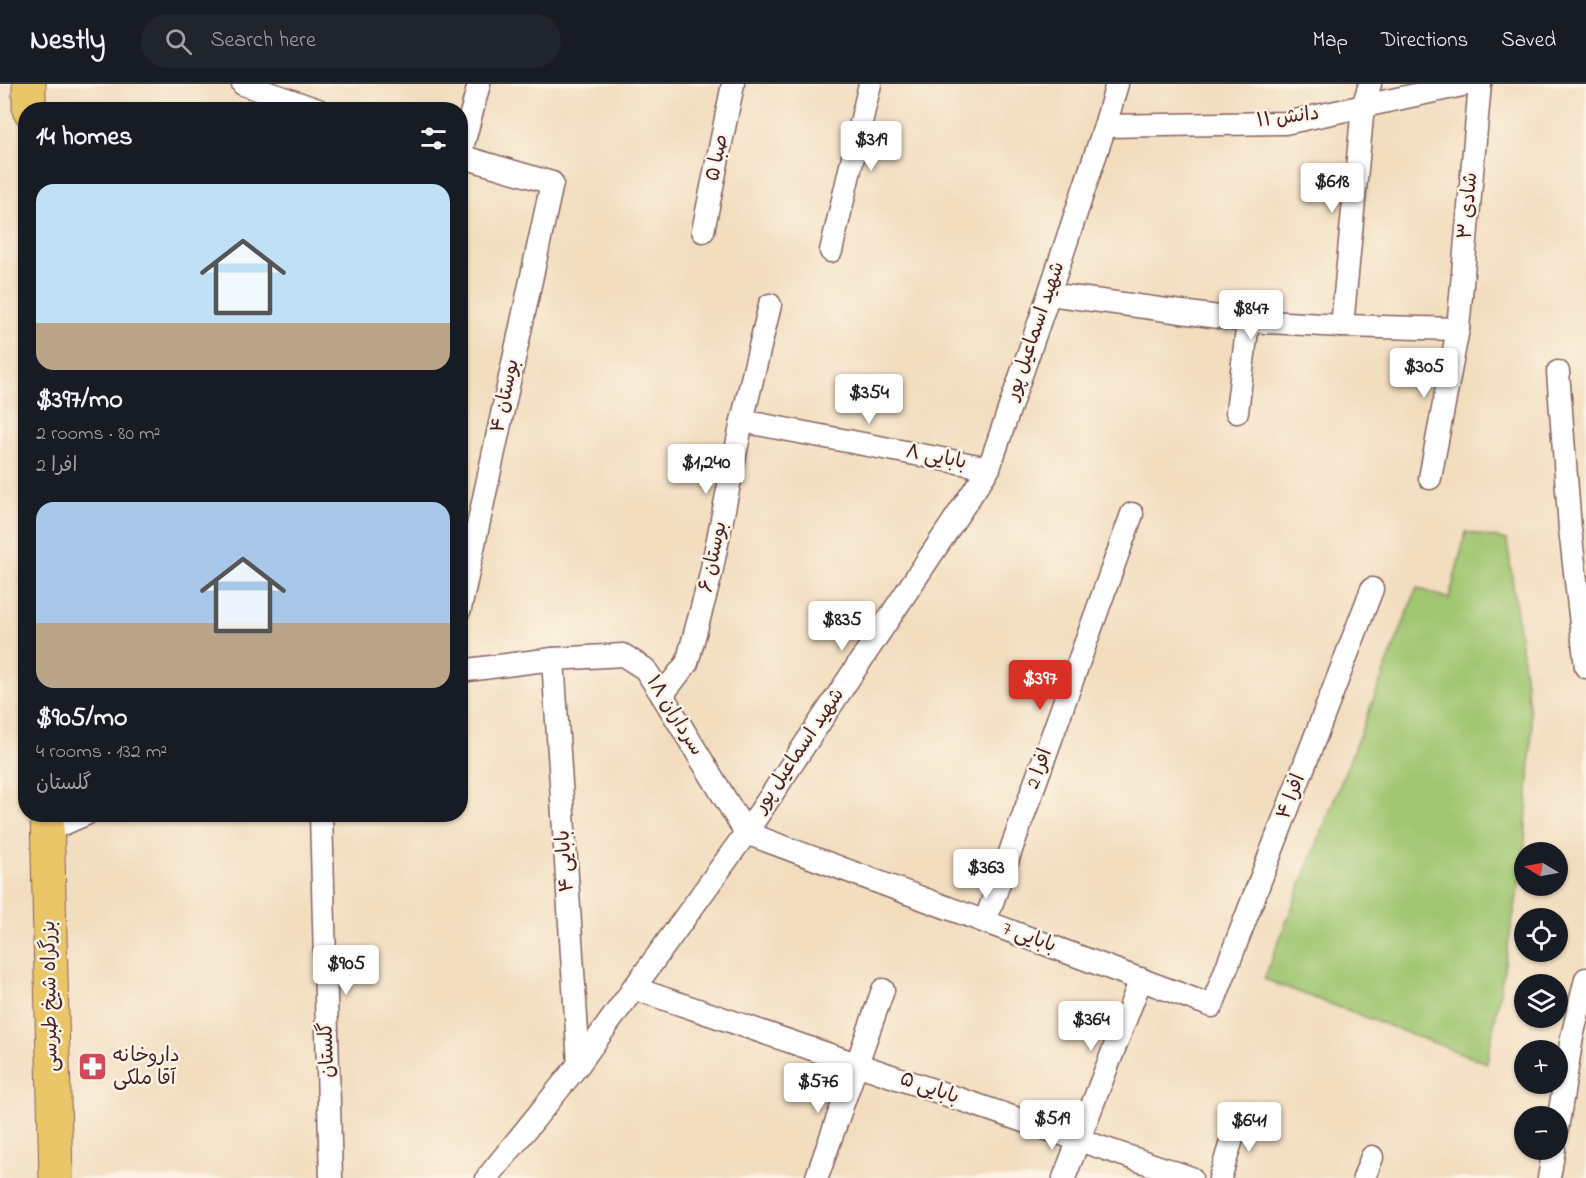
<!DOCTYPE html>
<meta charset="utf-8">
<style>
:root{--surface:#171b24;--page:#20242c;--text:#f1f3f6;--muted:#9ea1a6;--line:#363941;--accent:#d93025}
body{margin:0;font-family:"Indie Flower","Playpen Sans Arabic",sans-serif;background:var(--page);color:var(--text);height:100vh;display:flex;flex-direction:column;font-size:22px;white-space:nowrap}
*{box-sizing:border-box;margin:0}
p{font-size:20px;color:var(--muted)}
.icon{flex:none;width:33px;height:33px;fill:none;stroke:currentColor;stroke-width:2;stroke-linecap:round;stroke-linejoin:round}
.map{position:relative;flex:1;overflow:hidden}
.sheet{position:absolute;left:18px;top:18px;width:450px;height:720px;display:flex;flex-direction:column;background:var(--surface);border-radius:24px;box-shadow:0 2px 4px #0004}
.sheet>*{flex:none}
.needle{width:39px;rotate:280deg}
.buttons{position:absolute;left:1514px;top:758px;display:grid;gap:12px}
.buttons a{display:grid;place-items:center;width:54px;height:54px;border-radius:50%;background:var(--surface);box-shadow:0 2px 4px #0004;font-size:30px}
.price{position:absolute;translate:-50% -51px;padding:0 14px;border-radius:6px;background:#fff;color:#222;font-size:20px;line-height:39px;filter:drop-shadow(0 2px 3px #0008)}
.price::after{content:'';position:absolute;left:50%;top:36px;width:18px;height:14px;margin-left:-9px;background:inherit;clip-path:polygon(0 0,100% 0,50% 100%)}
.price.current{background:var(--accent);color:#fff}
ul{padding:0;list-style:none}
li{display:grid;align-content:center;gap:12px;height:318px;padding:0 18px}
li span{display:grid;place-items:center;height:186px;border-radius:18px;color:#555}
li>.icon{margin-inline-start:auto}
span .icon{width:108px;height:108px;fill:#fffc;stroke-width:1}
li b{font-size:26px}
h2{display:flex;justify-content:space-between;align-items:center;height:72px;padding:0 18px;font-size:26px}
header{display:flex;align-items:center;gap:36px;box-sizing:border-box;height:84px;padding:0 30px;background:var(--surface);border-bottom:2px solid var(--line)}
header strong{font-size:28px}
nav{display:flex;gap:33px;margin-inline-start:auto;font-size:21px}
.search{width:420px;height:54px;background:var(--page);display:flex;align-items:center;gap:15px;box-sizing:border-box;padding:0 21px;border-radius:33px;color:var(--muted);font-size:22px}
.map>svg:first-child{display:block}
.green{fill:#a0c671;stroke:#75724e;stroke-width:1.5}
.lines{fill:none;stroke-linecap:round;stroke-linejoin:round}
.minor-casing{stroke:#85625f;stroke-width:25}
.trunk-casing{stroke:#85625f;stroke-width:35}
.minor{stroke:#fff;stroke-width:22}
.trunk{stroke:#eac669;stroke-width:33}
.labels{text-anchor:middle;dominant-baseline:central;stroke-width:5;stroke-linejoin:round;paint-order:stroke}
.street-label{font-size:20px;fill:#4a1f2b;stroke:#fcf5e5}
.poi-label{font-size:20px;fill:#4a1f2b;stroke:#fcf5e5;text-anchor:start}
</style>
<header>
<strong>Nestly</strong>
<div class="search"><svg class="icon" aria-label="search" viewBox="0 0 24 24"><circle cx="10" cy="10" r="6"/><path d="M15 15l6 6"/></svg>Search here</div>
<nav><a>Map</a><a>Directions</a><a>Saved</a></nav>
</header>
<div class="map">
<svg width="1586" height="1094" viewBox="0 0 1586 1094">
<rect width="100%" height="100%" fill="#fcf5e5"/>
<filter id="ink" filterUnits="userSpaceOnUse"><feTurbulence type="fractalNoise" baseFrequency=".0167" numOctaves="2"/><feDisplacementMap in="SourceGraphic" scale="12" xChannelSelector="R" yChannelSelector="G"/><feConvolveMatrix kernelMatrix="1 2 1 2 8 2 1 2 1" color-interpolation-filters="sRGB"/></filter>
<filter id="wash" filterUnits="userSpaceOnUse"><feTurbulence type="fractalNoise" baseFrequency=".008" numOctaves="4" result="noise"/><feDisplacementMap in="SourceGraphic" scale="24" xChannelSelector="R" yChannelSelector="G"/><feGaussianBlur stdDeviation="1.35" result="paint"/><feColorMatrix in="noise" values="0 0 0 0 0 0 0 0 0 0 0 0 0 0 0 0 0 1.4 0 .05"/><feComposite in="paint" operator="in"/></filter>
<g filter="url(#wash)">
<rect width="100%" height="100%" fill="#f2ddbf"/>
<polygon class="green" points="1466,448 1507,456 1532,644 1524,773 1487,979 1264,895 1417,504 1449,515"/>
</g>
<g filter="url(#ink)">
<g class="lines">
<defs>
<g id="minor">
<polyline points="243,0 318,26"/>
<polyline points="1105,42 1285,39 1467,0"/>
<polyline points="460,72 552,99 460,525"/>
<polyline points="460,72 479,0"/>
<polyline points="703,147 733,0"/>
<polyline points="831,167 870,0"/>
<polyline points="1049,210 1248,237 1342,242 1458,245"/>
<polyline points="1342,242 1363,22 1370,0"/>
<polyline points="1558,288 1570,445 1586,583"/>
<polyline points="1237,328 1248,237"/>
<polyline points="742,337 989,384"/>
<polyline points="1430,394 1458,245 1480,0"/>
<polyline points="553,575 579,980"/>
<polyline points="460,587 553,575 623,571 645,585 662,611 746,749 1212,922 1372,505"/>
<polyline points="662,611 687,579 710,494 742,337 770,221"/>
<polyline points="321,730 331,1094"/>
<polyline points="47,747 86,730"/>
<polyline points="985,838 1132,430"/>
<polyline points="633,904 1191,1094"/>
<polyline points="1557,1045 1572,953 1586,895"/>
<polyline points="817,1093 883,906"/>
<polyline points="487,1094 579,980 746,749 989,384 1049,210 1105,42 1117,0"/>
<polyline points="1064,1094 1141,895"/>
<polyline points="1220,1094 1239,1032"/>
<polyline points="1364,1094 1372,1073"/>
<polyline points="1549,1094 1554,1065"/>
</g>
<g id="trunk">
<polyline points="29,0 29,26"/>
<polyline points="47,730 56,1094"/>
</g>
</defs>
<use href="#minor" class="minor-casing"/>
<use href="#trunk" class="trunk-casing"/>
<use href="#minor" class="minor"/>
<use href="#trunk" class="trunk"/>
</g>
</g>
<defs>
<symbol id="pharmacy-square" viewBox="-11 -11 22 22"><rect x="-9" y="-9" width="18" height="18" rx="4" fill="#d1495b" stroke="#fcf5e5"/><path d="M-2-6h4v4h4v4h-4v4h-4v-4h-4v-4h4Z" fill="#fff"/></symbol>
</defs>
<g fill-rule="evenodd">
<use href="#pharmacy-square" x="76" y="966" width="33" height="33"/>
</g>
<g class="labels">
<g class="street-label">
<text transform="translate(1288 34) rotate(-7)">دانش ۱۱</text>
<text transform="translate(718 74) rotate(-78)">صبا ۵</text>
<text transform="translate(1469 122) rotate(-85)">شادی ۳</text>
<text transform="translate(1036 247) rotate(-71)">شهید اسماعیل پور</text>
<text transform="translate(506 312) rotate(-78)">بوستان ۴</text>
<text transform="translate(936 374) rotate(11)">بابایی ۸</text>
<text transform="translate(714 473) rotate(-78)">بوستان ۶</text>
<text transform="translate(674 632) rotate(58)">سرداران ۱۸</text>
<text transform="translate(800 667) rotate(-56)">شهید اسماعیل پور</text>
<text transform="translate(1040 685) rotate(-70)">افرا 2</text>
<text transform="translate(1292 713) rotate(-69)">افرا ۴</text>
<text transform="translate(566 777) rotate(-94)">بابایی ۴</text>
<text transform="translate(1029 854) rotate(20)">بابایی 7</text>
<text transform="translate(51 912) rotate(-91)">بزرگراه شیخ طبرسی</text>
<text transform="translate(328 966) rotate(-92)">گلستان</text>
<text transform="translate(929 1005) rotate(19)">بابایی ۵</text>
</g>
<g class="poi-label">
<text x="113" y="972">داروخانه<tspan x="113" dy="23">آقا ملکی</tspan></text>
</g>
</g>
</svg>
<div class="buttons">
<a><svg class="needle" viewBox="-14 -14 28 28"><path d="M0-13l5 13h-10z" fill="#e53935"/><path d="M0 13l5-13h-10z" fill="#9ea1a6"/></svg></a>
<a><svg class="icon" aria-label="locate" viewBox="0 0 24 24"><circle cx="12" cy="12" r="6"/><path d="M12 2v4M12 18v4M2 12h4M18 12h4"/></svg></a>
<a><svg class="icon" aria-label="layers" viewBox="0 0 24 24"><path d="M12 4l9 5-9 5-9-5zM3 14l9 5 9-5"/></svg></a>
<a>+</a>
<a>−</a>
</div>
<b class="price" style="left:871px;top:88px">$319</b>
<b class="price" style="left:1332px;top:130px">$618</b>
<b class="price" style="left:1251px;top:257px">$847</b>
<b class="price" style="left:1424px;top:315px">$305</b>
<b class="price" style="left:869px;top:341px">$354</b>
<b class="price" style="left:706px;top:411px">$1,240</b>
<b class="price" style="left:842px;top:568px">$835</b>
<b class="price current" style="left:1040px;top:627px">$397</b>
<b class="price" style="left:986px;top:816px">$363</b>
<b class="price" style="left:346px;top:912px">$905</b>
<b class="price" style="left:1091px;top:968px">$364</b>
<b class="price" style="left:818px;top:1030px">$576</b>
<b class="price" style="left:1052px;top:1067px">$519</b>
<b class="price" style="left:1249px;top:1069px">$641</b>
<section class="sheet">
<h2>14 homes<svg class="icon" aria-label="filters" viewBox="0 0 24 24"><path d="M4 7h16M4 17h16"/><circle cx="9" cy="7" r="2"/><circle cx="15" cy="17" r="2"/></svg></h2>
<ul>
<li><span style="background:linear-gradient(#bfe0f5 75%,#b9a48a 0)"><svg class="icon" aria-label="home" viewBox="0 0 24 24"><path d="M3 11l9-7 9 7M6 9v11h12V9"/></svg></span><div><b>$397/mo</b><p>2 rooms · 80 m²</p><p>افرا 2</p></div></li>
<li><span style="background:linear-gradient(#a9c7e8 65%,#b9a48a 0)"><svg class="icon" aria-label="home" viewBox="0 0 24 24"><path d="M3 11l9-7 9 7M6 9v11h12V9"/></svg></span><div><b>$905/mo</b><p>4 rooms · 132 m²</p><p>گلستان</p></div></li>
</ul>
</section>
</div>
